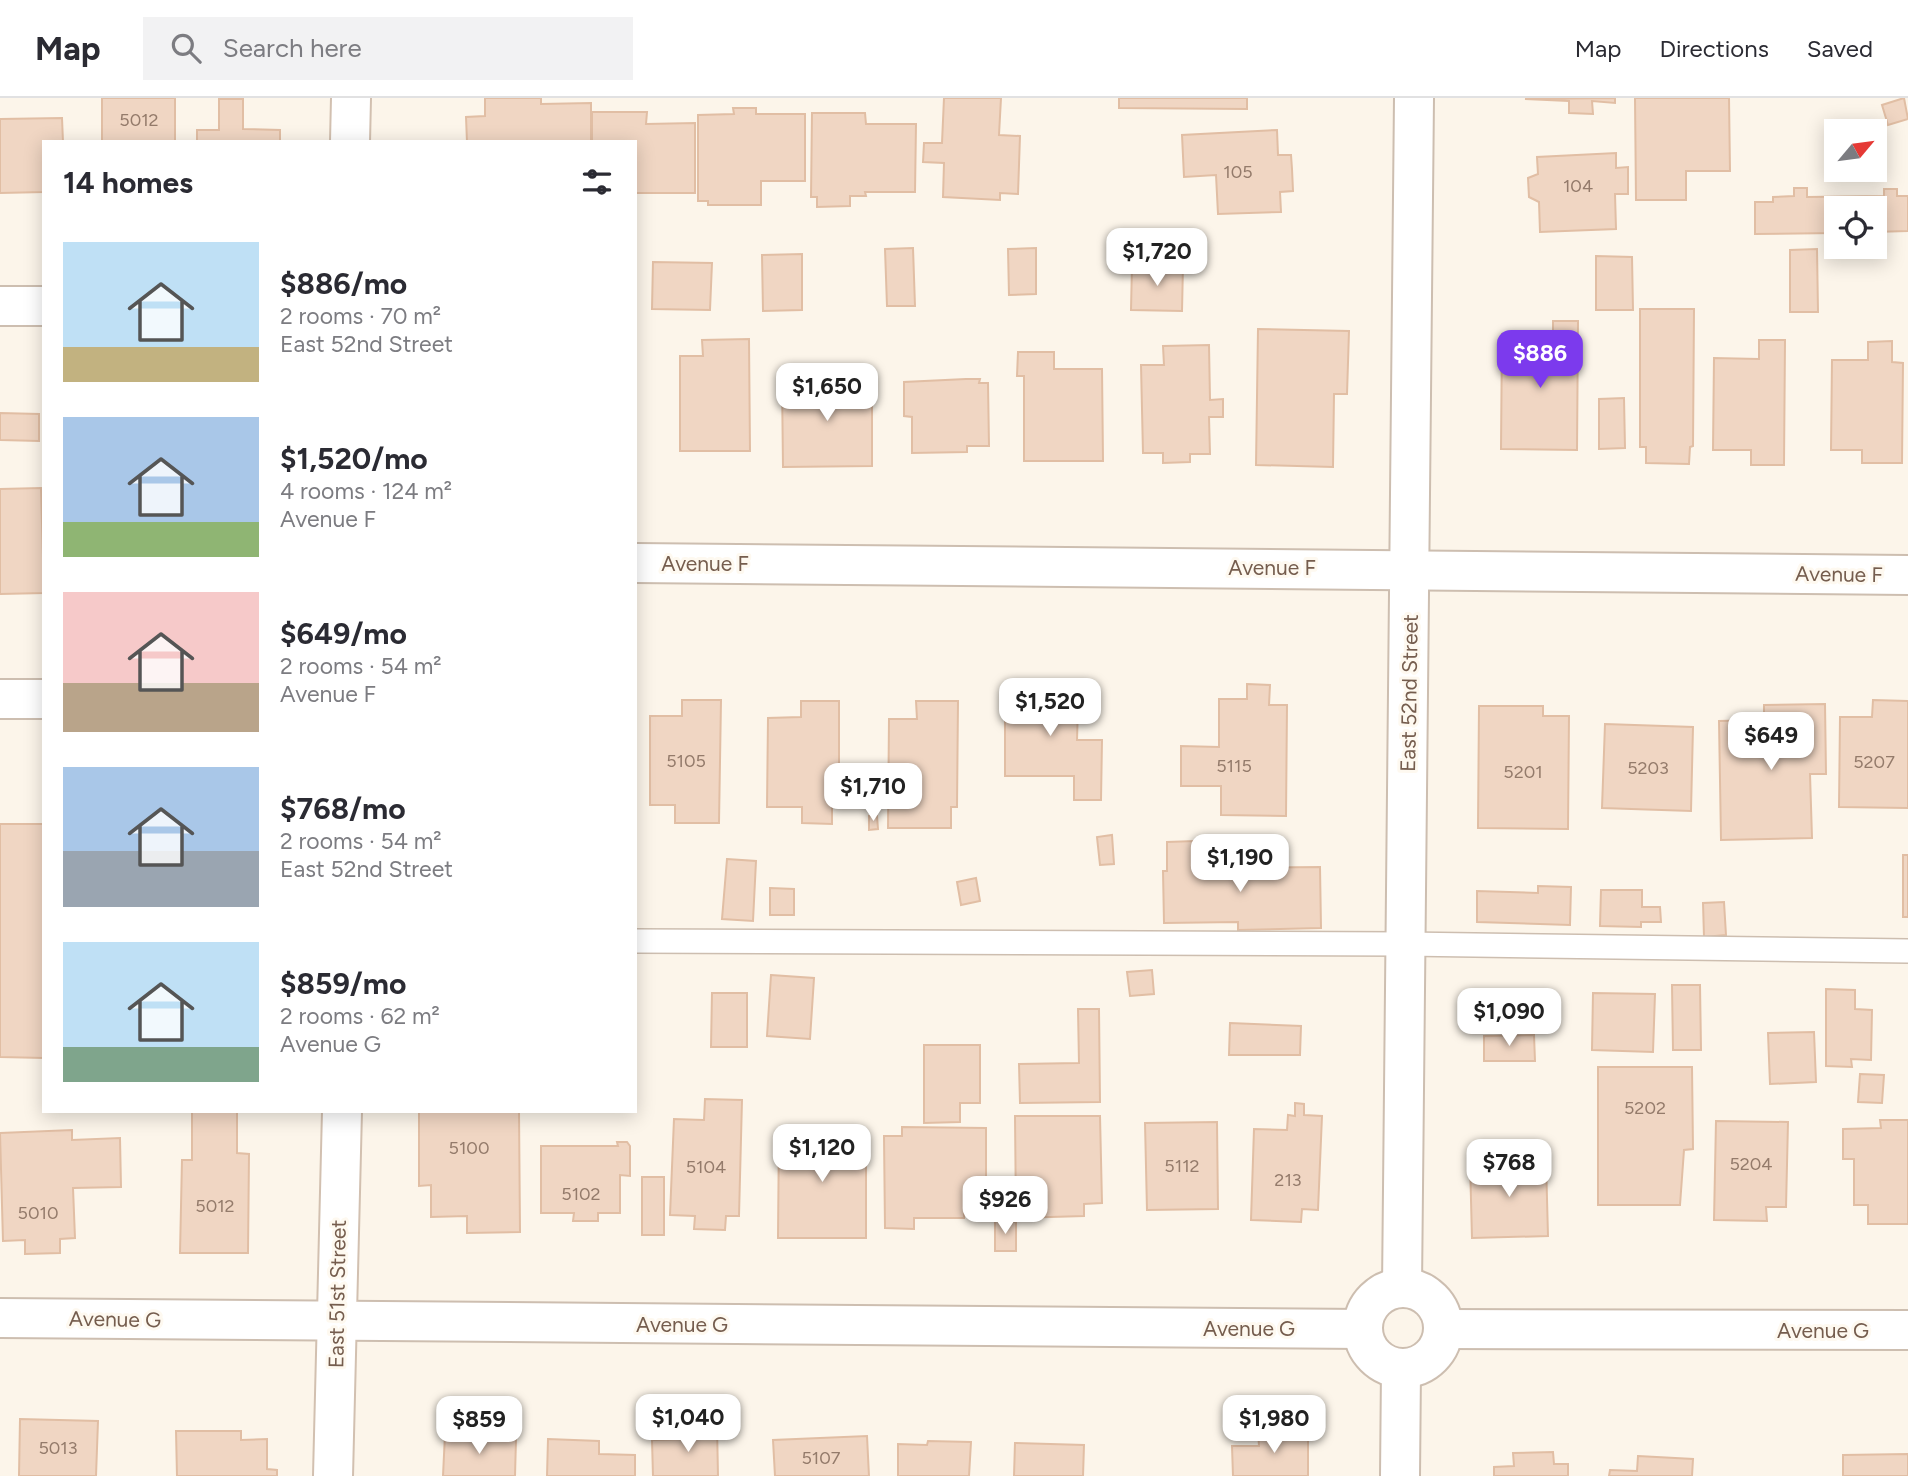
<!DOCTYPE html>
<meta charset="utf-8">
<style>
:root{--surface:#fff;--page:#f2f2f3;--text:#2b2b33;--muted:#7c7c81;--line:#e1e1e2;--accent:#7c3aed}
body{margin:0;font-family:Figtree,sans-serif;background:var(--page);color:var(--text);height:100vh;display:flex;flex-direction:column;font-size:26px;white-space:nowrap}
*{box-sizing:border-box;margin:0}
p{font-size:23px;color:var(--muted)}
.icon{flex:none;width:38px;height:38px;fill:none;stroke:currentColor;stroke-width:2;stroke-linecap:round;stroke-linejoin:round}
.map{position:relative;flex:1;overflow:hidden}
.drawer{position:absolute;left:42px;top:42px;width:595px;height:973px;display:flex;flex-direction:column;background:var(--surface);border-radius:0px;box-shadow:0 4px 18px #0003}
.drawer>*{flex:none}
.needle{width:46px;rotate:61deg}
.controls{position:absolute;left:1824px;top:21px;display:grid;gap:14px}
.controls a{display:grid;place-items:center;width:63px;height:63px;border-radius:0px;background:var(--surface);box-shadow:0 4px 18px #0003;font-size:35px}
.price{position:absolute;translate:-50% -60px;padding:0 16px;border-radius:14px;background:#fff;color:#222;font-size:23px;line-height:46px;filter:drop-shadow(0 2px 4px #0008)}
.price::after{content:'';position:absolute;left:50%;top:42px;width:21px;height:16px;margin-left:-10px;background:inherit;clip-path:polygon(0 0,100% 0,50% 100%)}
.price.on{background:var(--accent);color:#fff}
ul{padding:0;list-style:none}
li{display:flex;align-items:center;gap:21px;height:175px;padding:0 21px}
li span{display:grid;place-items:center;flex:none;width:196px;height:140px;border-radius:0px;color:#555}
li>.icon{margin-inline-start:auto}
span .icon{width:84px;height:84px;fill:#fffc;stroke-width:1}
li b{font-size:30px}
h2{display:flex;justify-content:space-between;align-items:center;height:84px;padding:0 21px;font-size:30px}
header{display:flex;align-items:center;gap:42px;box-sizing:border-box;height:98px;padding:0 35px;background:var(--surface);border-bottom:2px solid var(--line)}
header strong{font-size:33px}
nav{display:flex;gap:38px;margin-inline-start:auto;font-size:24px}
.search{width:490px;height:63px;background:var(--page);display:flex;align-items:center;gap:18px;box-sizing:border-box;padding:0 24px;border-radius:0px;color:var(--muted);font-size:26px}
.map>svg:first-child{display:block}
.building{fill:#f0d6c3;stroke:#e1bea4;stroke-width:2}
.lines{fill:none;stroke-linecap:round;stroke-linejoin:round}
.lane-casing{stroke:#cdbeb0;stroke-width:26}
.street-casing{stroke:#cdbeb0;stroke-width:42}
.secondary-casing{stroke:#d2c0b0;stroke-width:42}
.lane{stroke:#fff;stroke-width:23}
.street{stroke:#fff;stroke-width:38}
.secondary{stroke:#fff;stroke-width:38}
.labels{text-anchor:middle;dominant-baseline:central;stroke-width:6;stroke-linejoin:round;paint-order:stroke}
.number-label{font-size:18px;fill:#947b6b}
.street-label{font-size:21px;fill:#755d4e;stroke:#fef9f0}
</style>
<header>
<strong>Map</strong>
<div class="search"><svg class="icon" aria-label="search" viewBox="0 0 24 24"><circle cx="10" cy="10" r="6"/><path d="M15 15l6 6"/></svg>Search here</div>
<nav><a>Map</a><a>Directions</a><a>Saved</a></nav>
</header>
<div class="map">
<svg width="1908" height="1378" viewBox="0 0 1908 1378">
<rect width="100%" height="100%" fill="#fcf5ea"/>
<g class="building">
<rect x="102" y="0" width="73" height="44"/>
<polygon points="485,0 541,0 541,6 591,5 591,44 467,44 466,19 485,18"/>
<polygon points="944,0 1001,0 999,37 1020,38 1018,96 1000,95 1000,102 943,99 944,65 923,64 924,45 942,45"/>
<polygon points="1119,0 1247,0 1247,11 1119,10"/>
<polygon points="1615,0 1615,5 1592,3 1593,16 1569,15 1569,3 1525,1"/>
<polygon points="1635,0 1729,0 1730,73 1686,73 1686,102 1636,102"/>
<polygon points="1904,0 1908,21 1888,27 1882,7"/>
<polygon points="219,1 243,1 243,31 280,32 280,44 197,44 197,32 219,32"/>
<polygon points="733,10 756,10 756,16 805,16 805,83 761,83 761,107 708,107 708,103 698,103 698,17 734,16"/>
<polygon points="592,14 647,14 646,26 695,25 695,95 635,95 635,44 592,44"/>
<polygon points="812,15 865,15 866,26 916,26 915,94 865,94 866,98 850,98 850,108 817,109 817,99 811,99"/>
<polygon points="62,20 63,44 44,44 44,94 0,95 0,21"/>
<polygon points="1277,32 1278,57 1291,57 1292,71 1293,93 1280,94 1281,114 1218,116 1216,77 1184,79 1182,37"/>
<polygon points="1616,55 1616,70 1628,69 1628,96 1615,96 1616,131 1540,134 1539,104 1529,99 1528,80 1538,76 1537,59"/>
<polygon points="1794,90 1807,90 1807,99 1884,98 1884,91 1897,91 1897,98 1908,98 1908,133 1874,134 1874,110 1836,110 1836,135 1755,136 1755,104 1773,104 1773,99 1794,98"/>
<polygon points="913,150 915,208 887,208 885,151"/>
<polygon points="1036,150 1036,196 1009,197 1008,151"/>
<polygon points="1817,151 1818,214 1790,214 1790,152"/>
<polygon points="802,156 802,212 763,213 762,157"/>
<polygon points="1596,158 1632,159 1633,212 1596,212"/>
<polygon points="653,164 712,165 710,212 652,211"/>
<polygon points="1132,167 1183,167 1182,213 1131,212"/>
<polygon points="1640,211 1694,211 1693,348 1690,349 1689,366 1646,365 1646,349 1640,349"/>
<polygon points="1553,223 1578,223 1577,352 1501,351 1502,236 1553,237"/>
<polygon points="1258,231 1349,233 1347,296 1334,296 1333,369 1256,367"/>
<polygon points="749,241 750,353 680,353 680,258 703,258 702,242"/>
<polygon points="1759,242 1785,242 1784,367 1751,367 1751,352 1713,352 1714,260 1759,261"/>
<polygon points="1892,243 1892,264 1903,265 1902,365 1862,365 1862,352 1831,352 1832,262 1868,262 1868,244"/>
<polygon points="1209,247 1210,302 1223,301 1223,319 1209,319 1210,356 1190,356 1190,364 1163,365 1163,355 1143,355 1141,267 1164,267 1163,248"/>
<polygon points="1018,254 1054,254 1054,271 1102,271 1103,363 1024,363 1024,278 1017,278"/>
<polygon points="966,281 980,281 979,285 988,285 989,348 967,348 967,354 912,355 912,319 904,318 904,284"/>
<polygon points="872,282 872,368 783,369 782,283"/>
<polygon points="1624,300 1625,350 1599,351 1599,301"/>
<polygon points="0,315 39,316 39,343 0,342"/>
<polygon points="41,390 44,495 0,496 0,391"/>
<polygon points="1005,585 1072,585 1072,608 1078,608 1077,642 1102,642 1101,702 1074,702 1074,678 1005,678"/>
<polygon points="1247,586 1270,587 1269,607 1287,607 1286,718 1221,717 1221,688 1181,688 1181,648 1219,649 1219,601 1247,601"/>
<polygon points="682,602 721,602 719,725 675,725 675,707 650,707 650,618 682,618"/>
<polygon points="1873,602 1908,603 1908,710 1839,709 1840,619 1872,619"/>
<polygon points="801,603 839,603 839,708 832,709 832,726 802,725 802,709 767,709 768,620 801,619"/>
<polygon points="916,603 958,603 957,709 951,709 951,730 888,730 889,621 917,621"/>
<polygon points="1825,606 1826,676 1810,676 1812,740 1721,742 1719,623 1764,622 1764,607"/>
<polygon points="1479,608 1543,608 1543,618 1569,618 1568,731 1478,730"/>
<polygon points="1605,626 1693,629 1691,713 1602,710"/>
<polygon points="869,718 877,718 878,731 869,732"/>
<polygon points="0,726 44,726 44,960 0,959"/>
<polygon points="1112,737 1114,766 1100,767 1097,739"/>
<polygon points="1195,743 1196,766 1209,766 1209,776 1238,776 1238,770 1320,769 1321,830 1238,832 1238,824 1164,825 1163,773 1167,773 1167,744"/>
<rect x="1903" y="757" width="5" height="62"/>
<polygon points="727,761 756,763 753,823 722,821"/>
<polygon points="976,780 980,803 961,807 957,784"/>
<polygon points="1538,788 1571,789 1570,827 1477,824 1477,793 1538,795"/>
<polygon points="770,790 794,791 794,817 770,817"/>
<polygon points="1601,792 1642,792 1642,809 1660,809 1661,824 1641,824 1641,829 1600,828"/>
<polygon points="1724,804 1726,837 1704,839 1703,805"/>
<polygon points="1152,872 1154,896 1130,898 1127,874"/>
<polygon points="771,877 814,880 810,941 767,938"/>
<polygon points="1672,887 1700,887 1701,952 1673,952"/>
<polygon points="1826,891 1855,892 1855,911 1872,912 1871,962 1851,961 1852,969 1826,968"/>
<polygon points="712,895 747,895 747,949 711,949"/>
<polygon points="1593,895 1655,896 1653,954 1592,952"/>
<polygon points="1078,911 1099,911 1100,1004 1020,1005 1019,966 1079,965"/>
<polygon points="1230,925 1301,928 1300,957 1229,957"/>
<polygon points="1814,934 1816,984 1770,986 1768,935"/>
<polygon points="1534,937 1535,963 1484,963 1484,938"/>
<polygon points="924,947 980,947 980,1005 960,1005 960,1024 924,1025"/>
<polygon points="1598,969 1692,969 1693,1051 1684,1052 1680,1107 1598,1107"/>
<polygon points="1860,976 1884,977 1882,1005 1858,1004"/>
<polygon points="705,1001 742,1002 739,1118 726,1118 725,1132 694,1131 695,1118 670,1117 674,1021 704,1022"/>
<polygon points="1295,1005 1304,1006 1304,1017 1322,1018 1318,1112 1302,1111 1301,1124 1251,1122 1254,1031 1287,1032 1288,1017 1295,1018"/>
<polygon points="192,1013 237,1013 237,1055 249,1056 248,1155 180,1155 182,1062 192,1062"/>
<polygon points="419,1013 519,1013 520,1134 467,1135 467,1118 431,1119 431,1087 419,1088"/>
<polygon points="1015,1018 1100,1018 1102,1105 1084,1106 1084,1118 1016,1120"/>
<polygon points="1880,1022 1908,1022 1908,1126 1868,1126 1868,1107 1854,1107 1854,1061 1843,1061 1843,1031 1881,1030"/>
<polygon points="1716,1023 1788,1024 1786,1109 1766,1109 1767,1123 1714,1122"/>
<polygon points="1217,1024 1218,1111 1147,1112 1145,1025"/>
<polygon points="902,1029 986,1030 986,1096 964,1096 964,1120 914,1120 914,1131 885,1130 884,1038 902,1038"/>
<polygon points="779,1031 866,1032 866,1140 778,1140"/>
<polygon points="72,1032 72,1042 120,1040 121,1089 73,1090 75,1140 60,1141 60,1155 25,1156 25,1142 3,1143 0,1035"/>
<polygon points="617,1044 627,1044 630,1048 630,1078 620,1077 620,1115 598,1115 598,1123 573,1123 574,1115 541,1115 541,1048 618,1048"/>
<polygon points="1546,1063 1548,1138 1472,1140 1470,1064"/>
<rect x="642" y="1079" width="22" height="58"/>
<polygon points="995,1123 1016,1124 1016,1153 995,1153"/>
<polygon points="20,1321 98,1323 96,1378 19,1378"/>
<polygon points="717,1328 718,1378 653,1378 652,1342 687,1341 687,1329"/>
<polygon points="1308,1332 1308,1378 1233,1378 1232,1348 1259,1348 1258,1333"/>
<polygon points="176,1333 241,1333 241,1342 267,1341 267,1371 277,1372 277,1378 177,1378"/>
<polygon points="445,1336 516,1341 515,1378 443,1378"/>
<polygon points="867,1338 869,1378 775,1378 773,1342"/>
<polygon points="548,1341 599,1343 599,1356 635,1357 635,1378 547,1378"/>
<polygon points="928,1343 971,1344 969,1378 898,1378 898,1346 927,1347"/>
<polygon points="1015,1345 1084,1347 1083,1378 1014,1378"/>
<polygon points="1553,1354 1554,1366 1568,1366 1568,1378 1494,1378 1494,1369 1514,1368 1513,1355"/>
<polygon points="1908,1356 1908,1378 1843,1378 1843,1357"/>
<polygon points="1638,1358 1693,1361 1692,1378 1609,1378 1610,1372 1637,1373"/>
</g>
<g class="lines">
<defs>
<polyline id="lane" points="635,843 1405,846 1908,853"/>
<g id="street">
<polyline points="0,208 44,208"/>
<polyline points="635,465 1908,477"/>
<polyline points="0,601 44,601"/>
<polyline points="1402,1190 1414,0"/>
<circle cx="1403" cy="1230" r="40"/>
<polyline points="0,1220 1363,1231"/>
<polyline points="1444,1231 1908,1232"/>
<polyline points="1400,1378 1401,1271"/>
</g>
<g id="secondary">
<polyline points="350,44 351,0"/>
<polyline points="333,1378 342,1013"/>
</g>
</defs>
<use href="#lane" class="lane-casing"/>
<use href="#street" class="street-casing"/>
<use href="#secondary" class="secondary-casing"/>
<use href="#lane" class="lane"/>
<use href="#street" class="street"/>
<use href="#secondary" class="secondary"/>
</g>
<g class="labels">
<g class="number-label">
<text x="139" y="22">5012</text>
<text x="1238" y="74">105</text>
<text x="1578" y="88">104</text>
<text x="686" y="663">5105</text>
<text x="1874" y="664">5207</text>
<text x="1234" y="668">5115</text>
<text x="1648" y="670">5203</text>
<text x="1523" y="674">5201</text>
<text x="1645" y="1010">5202</text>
<text x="469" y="1050">5100</text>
<text x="1751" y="1066">5204</text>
<text x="1182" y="1068">5112</text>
<text x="706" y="1069">5104</text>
<text x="1288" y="1082">213</text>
<text x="581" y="1096">5102</text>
<text x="215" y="1108">5012</text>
<text x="38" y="1115">5010</text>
<text x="58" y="1350">5013</text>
<text x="821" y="1360">5107</text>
</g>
<g class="street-label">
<text x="705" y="465">Avenue F</text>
<text x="1272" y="469">Avenue F</text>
<text transform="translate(1839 476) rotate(1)">Avenue F</text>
<text transform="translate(1409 595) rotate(-89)">East 52nd Street</text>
<text transform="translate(337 1196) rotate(-89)">East 51st Street</text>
<text transform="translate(115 1221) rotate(1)">Avenue G</text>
<text x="682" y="1226">Avenue G</text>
<text x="1249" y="1230">Avenue G</text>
<text x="1823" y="1232">Avenue G</text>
</g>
</g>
</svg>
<div class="controls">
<a><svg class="needle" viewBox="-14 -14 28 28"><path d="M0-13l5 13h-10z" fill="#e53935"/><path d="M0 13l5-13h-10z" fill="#7c7c81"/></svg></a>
<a><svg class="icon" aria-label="locate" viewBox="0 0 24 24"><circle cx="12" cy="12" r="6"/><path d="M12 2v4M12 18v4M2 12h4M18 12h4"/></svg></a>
</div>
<b class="price" style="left:1157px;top:190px">$1,720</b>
<b class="price on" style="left:1540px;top:292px">$886</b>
<b class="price" style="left:827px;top:325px">$1,650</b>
<b class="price" style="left:1050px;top:640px">$1,520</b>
<b class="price" style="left:1771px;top:674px">$649</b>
<b class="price" style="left:873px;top:725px">$1,710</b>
<b class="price" style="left:1240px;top:796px">$1,190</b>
<b class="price" style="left:1509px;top:950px">$1,090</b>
<b class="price" style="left:822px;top:1086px">$1,120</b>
<b class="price" style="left:1509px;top:1101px">$768</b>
<b class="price" style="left:1005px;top:1138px">$926</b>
<b class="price" style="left:688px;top:1356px">$1,040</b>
<b class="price" style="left:1274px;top:1357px">$1,980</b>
<b class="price" style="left:479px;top:1358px">$859</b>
<section class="drawer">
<h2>14 homes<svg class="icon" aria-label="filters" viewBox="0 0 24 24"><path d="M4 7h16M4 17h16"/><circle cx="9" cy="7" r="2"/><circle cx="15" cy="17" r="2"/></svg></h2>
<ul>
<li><span style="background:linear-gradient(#bfe0f5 75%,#c2b280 0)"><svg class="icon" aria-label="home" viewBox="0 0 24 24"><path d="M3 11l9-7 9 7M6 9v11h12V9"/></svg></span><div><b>$886/mo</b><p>2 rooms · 70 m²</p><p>East 52nd Street</p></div></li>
<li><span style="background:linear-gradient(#a9c7e8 75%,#8fb573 0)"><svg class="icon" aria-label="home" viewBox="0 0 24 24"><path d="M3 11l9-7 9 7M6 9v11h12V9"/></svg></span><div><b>$1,520/mo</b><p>4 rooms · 124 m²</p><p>Avenue F</p></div></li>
<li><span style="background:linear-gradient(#f6c9c9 65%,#b9a48a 0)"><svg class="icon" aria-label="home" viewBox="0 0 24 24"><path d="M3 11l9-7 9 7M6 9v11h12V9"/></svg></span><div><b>$649/mo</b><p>2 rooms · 54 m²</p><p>Avenue F</p></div></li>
<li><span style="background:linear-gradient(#a9c7e8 60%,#9aa5b1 0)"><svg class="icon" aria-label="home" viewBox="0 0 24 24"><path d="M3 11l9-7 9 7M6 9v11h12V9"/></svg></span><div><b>$768/mo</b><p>2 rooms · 54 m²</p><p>East 52nd Street</p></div></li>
<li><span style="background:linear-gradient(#bfe0f5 75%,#7fa58c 0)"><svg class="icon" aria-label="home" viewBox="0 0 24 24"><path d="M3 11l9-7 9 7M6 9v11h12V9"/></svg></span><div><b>$859/mo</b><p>2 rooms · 62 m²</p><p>Avenue G</p></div></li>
</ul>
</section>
</div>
